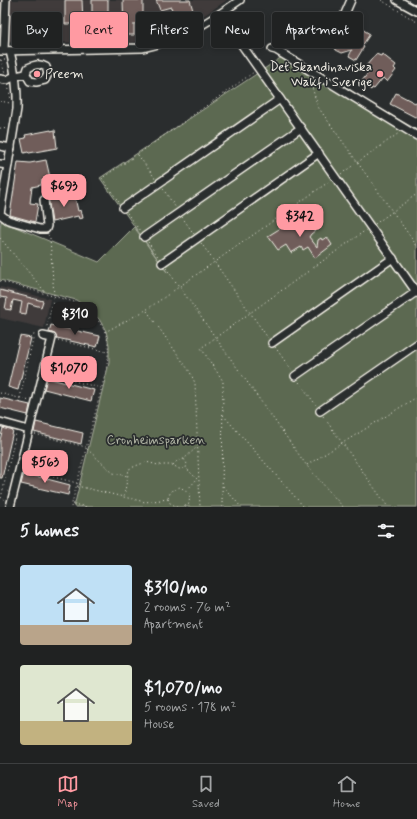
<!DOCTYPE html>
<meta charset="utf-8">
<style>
:root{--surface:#202222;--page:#282a2a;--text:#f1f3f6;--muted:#a2a4a5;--line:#3d3f40;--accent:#ff9aa2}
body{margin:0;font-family:Mynerve,sans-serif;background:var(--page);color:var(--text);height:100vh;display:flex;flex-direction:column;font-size:15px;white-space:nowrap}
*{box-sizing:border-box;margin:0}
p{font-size:13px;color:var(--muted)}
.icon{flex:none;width:22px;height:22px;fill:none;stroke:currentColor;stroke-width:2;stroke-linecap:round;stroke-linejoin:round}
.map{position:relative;height:507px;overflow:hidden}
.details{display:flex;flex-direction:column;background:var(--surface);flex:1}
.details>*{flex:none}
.guide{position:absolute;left:12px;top:12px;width:393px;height:36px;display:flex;gap:8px}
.price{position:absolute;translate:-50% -34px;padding:0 9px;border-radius:8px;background:var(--accent);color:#111;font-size:13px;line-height:26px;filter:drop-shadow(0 1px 2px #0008)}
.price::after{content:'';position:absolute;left:50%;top:24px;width:12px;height:9px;margin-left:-6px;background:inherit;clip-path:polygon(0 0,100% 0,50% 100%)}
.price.active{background:#222;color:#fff}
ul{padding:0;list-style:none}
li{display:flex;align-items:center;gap:12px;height:100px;padding:0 20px}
li span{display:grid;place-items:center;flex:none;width:112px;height:80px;border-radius:4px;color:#555}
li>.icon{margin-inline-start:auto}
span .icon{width:48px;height:48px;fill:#fffc;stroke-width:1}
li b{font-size:17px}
h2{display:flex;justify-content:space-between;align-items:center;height:48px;padding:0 20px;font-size:17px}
.chip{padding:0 14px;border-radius:4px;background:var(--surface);box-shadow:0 2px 6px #0003,0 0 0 1px var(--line);font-size:14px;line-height:36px}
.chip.active{background:var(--accent);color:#111}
.dock{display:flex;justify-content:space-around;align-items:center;height:56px;border-top:1px solid var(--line);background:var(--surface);font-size:11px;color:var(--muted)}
.dock a{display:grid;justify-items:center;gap:2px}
.dock .active{color:var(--accent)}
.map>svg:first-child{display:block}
.built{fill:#3f3b3b}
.green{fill:#5c6951;stroke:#a8ad9c}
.building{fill:#705d5a;stroke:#f4f1e8}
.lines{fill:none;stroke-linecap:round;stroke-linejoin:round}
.minor-casing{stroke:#f4f1e8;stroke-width:10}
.path{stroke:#f4f1e8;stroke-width:1;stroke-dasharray:1 3;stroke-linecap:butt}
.minor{stroke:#2a2d2e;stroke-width:7}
.poi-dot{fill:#ff9aa2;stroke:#2a2d2e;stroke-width:1.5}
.labels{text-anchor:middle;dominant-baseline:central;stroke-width:3.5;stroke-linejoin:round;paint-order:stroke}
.poi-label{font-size:13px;fill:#f4f1e8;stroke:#2a2d2e;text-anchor:end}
.park-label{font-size:13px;fill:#b0b4a4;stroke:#2a2d2e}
</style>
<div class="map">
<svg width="417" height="507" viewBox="0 0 417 507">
<rect width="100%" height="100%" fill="#2a2d2e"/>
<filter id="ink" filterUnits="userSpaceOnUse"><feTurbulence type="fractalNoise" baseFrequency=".025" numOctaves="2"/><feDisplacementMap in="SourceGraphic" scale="8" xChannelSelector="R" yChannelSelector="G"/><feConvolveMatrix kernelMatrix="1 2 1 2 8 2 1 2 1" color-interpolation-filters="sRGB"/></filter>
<g filter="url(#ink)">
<g class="built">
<polygon points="0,0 227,0 193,23 180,30 166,36 149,40 126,44 0,41"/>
<polygon points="0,287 50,299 44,328 0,318"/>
</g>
<polygon class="green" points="288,53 310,66 337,81 367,101 417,130 417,507 74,507 109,363 109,345 106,331 99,319 89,309 76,300 0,280 0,228 1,221 99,262 134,227 167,272 100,178"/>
<g class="building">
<polygon points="65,0 82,0 83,24 65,24"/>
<rect x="92" y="0" width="16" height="38"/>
<polygon points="123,0 143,0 143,24 134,24 134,35 124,35"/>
<polygon points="156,0 190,0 194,14 176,20 171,7 160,10"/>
<polygon points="12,14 56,14 56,38 13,38"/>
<polygon points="360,28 370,34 362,46 364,47 356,60 349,56 352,50 342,53 336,50 334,45 335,43 334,41 337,38 336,36 342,34 342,36 350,44"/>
<polygon points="376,54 381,56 382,54 396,65 394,68 396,70 387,82 383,78 374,89 372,88 371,90 363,84 364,83 362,81 371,69 366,66"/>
<polygon points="396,93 417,104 417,118 390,104"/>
<polygon points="51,130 51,131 55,130 57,148 29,153 28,152 24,153 21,139 26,138 25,135"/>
<polygon points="46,160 51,182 43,184 42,180 41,185 32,187 30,203 38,204 35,222 10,215 18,162 30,163"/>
<polygon points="74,193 78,211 81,210 83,218 79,219 78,216 52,222 48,198"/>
<polygon points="297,216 302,225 308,220 310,222 314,219 320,227 311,234 309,237 317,247 318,240 321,238 322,240 327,237 332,245 315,258 308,247 303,250 301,247 291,253 286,245 278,250 268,236 284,226 286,228 294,222 292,220"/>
<polygon points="0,290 43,301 41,307 28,303 26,314 20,313 22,302 13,300 11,310 5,309 7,298 0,297"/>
<polygon points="51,325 100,336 97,347 57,338 55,334 49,332"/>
<polygon points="20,336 31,338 18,390 8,387"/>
<polygon points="47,378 94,390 91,401 44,389"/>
<polygon points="0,398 30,405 28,415 0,408"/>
<polygon points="36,422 83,433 81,444 34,432"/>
<polygon points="3,428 13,431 2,478 0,478 0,440"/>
<polygon points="24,473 70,485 68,495 21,484"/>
</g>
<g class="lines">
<defs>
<g id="minor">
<polyline points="397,0 417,11"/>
<polyline points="220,14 417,293"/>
<polyline points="341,23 351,0"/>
<polyline points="272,49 276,50 417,136"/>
<path d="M0 51 142 48C182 40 207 23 240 0"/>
<polyline points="4,51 6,0"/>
<path d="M10 51C15 71 18 90 17 109L0 214 8 220 40 229H46L47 226 44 200"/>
<path d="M0 79 7 80 15 76 26 74 30 81 36 82 45 80 48 74 46 67C39 63 34 65 28 68L26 74"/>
<polyline points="0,146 11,148"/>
<polyline points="0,164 8,165"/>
<polyline points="123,208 280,99"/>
<polyline points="144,237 301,128"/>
<polyline points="162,263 319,153"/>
<polyline points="272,343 393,258"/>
<polyline points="295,376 416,292"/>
<polyline points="320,411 417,344"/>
<polyline points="0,422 29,430"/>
<polyline points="10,507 52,338 43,336"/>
</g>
</defs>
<use href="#minor" class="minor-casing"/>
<g class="path">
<polyline points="381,0 417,22"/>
<polyline points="0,60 5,60"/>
<polyline points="1,60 5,74"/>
<polyline points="309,77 318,107 417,246"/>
<polyline points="8,85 11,100"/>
<polyline points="0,101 10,103"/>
<polyline points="0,128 7,129"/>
<polyline points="138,155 155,178"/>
<polyline points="341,174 399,133"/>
<polyline points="163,189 176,208"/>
<polyline points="119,202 102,178 138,154 254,72"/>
<polyline points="127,213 140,231"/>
<polyline points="182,217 194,234"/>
<polyline points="375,224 417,194"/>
<polyline points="0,238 46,293"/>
<polyline points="148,242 159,258"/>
<polyline points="201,243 268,338"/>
<polyline points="166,268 307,466 343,507"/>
<path d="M0 281 74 302C91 310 106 325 108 344 109 354 107 365 105 375L71 507"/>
<polyline points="147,311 190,372 195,383 200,507"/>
<polyline points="46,330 54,296 50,238 48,235"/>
<polyline points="105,332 146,310 330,181"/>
<polyline points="58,340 107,352"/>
<polyline points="275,347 292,371"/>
<polyline points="50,375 101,388"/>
<polyline points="299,382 316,405"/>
<polyline points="0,393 30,401"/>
<polyline points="20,398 34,334"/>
<polyline points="223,415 304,507"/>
<polyline points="323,416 388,507"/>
<polyline points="35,434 86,447"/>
<polyline points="87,449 113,473 128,476"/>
<polyline points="173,465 178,460 184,459"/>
<polyline points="307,465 417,397"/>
<polyline points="26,470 77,483"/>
<polyline points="197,479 186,468 187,464 184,459 197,447"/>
<polyline points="77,486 145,502 168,499"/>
<polyline points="223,486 241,507"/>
<polyline points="187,490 197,479"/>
<polyline points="124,496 129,469 138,465 146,462 158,465 173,465 179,469 186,468"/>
<polyline points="0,498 5,499"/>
<polyline points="1,498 16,433"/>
<polyline points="168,498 171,491 180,487 190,493 189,504 183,507"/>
<polyline points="168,499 170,503 177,507"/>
<polyline points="73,504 87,507"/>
<polyline points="222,507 223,381 201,348 366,230"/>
</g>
<use href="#minor" class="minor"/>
</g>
</g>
<g class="poi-dot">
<circle cx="37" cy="74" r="4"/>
<circle cx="380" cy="74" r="4"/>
</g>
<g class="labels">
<g class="poi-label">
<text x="372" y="67">Det Skandinaviska<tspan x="372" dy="15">Wakf i Sverige</tspan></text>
<text x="45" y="74" text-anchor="start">Preem</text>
</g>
<g class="park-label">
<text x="156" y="440">Cronheimsparken</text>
</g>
</g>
</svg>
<b class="price" style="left:64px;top:208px">$693</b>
<b class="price" style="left:300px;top:238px">$342</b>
<b class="price active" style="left:75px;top:336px">$310</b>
<b class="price" style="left:69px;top:390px">$1,070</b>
<b class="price" style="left:45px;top:484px">$563</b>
<div class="guide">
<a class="chip">Buy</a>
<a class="chip active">Rent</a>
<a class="chip">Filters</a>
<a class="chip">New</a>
<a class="chip">Apartment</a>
</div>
</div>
<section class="details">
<h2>5 homes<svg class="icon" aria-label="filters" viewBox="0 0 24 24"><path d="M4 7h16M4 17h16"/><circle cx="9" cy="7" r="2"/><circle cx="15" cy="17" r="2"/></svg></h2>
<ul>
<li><span style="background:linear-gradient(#bfe0f5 75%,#b9a48a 0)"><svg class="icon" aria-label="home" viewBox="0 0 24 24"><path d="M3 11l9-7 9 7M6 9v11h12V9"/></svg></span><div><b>$310/mo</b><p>2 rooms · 76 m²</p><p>Apartment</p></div></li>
<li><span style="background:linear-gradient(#dfe7d0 70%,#c2b280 0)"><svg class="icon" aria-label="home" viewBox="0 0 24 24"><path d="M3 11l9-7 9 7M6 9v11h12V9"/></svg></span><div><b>$1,070/mo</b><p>5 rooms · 178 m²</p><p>House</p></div></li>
</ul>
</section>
<nav class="dock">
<a class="active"><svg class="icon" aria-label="map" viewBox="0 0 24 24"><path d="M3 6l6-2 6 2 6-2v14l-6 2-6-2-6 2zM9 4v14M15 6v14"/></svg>Map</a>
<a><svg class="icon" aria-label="saved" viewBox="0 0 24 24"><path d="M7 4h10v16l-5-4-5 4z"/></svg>Saved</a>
<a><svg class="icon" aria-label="home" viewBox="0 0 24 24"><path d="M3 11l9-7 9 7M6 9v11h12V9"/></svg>Home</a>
</nav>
